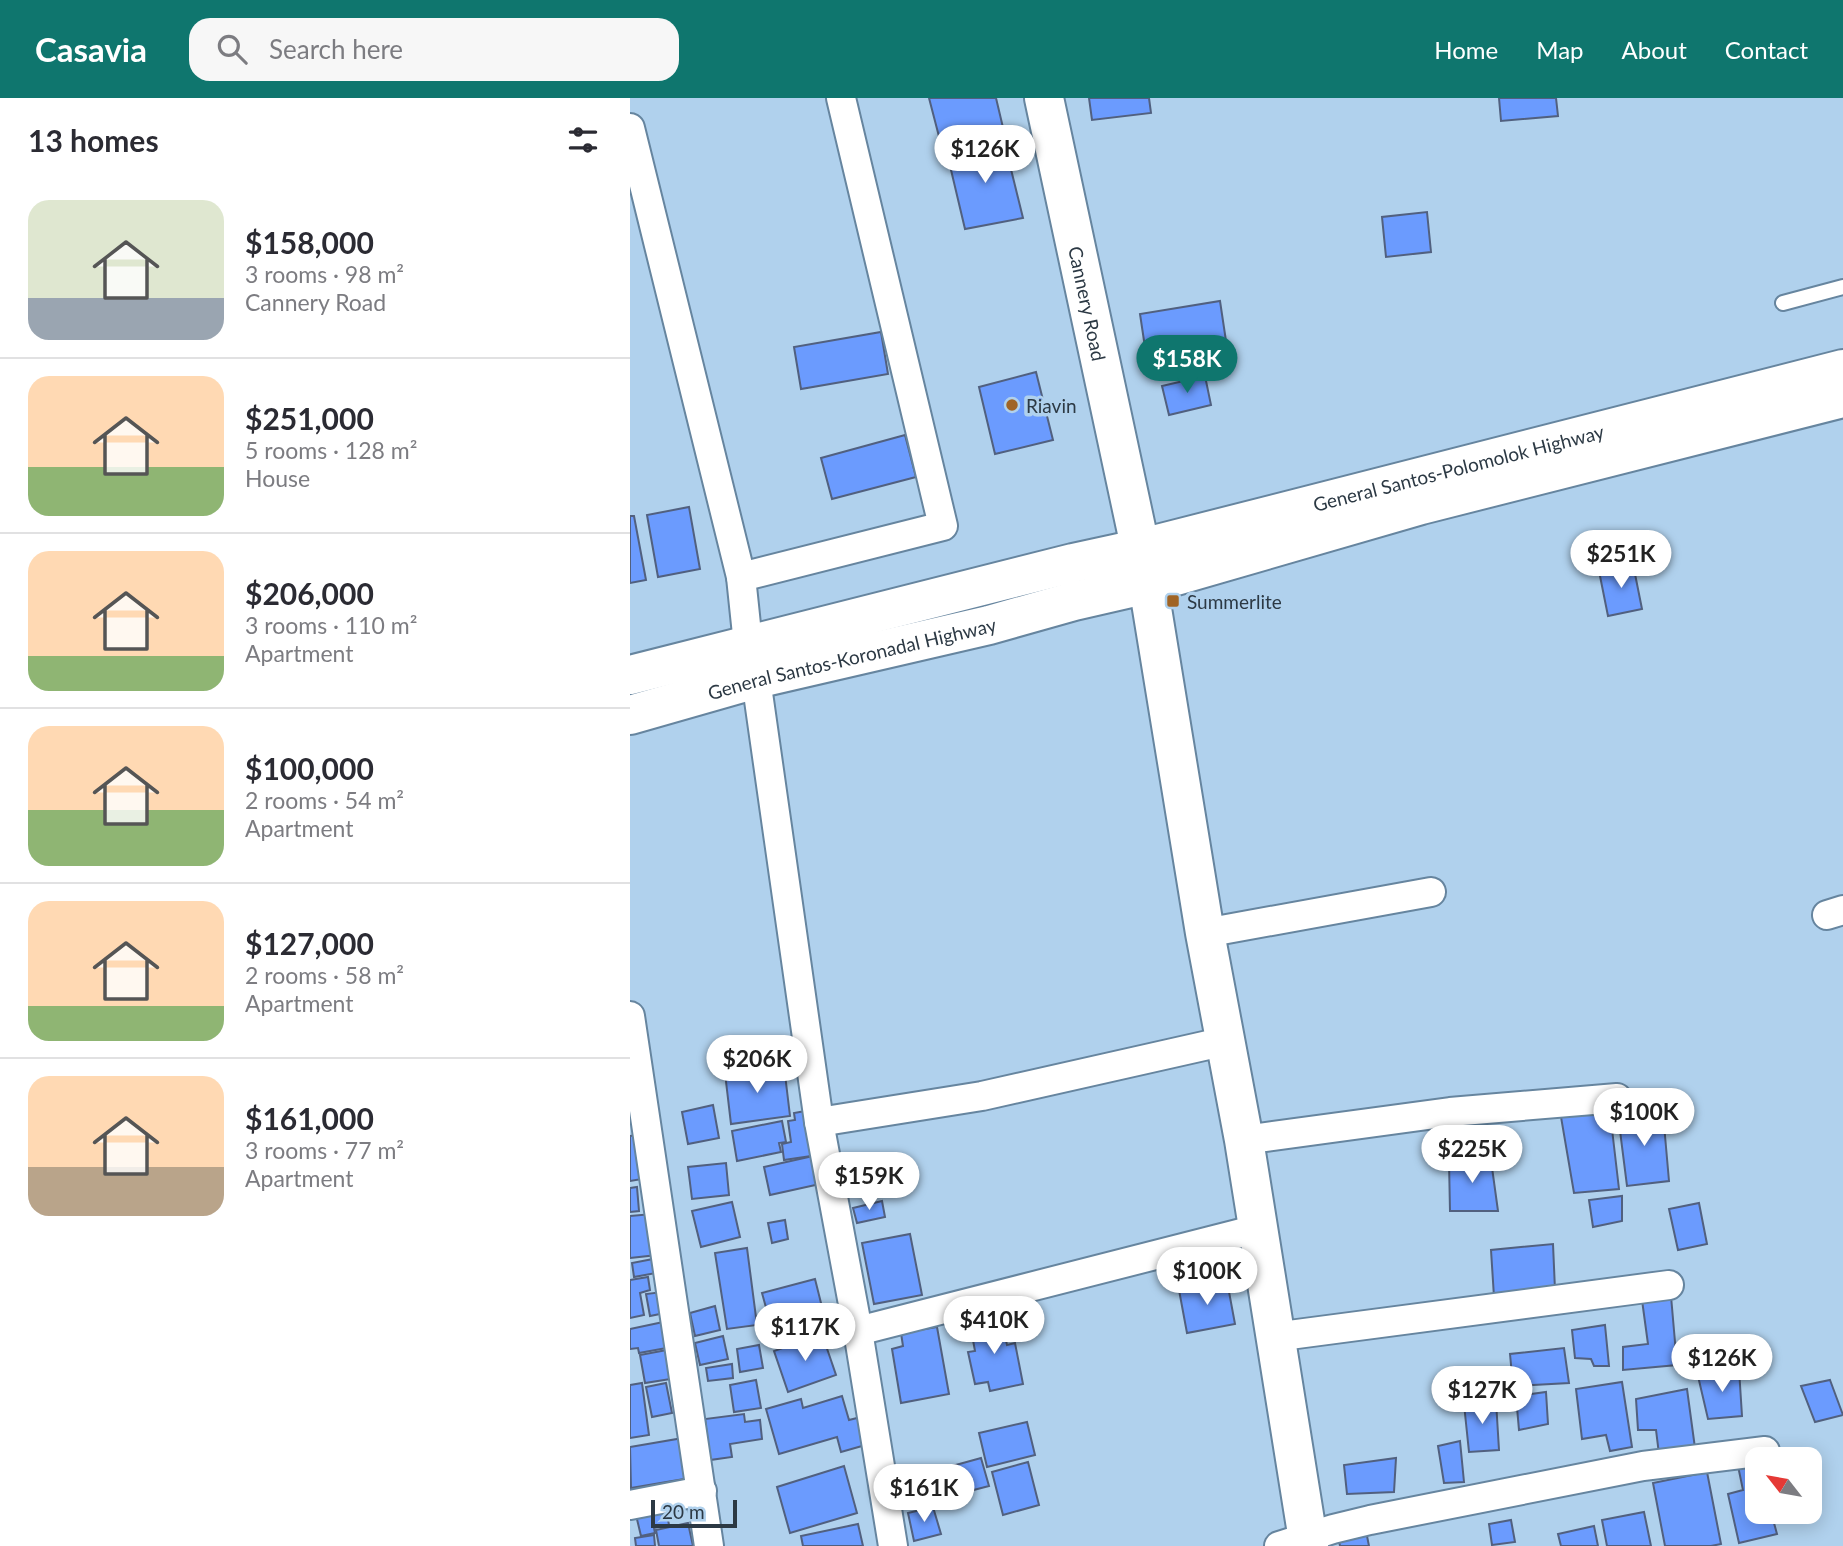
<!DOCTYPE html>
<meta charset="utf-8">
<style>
:root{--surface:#fff;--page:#f7f7f7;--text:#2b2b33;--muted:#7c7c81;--line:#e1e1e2;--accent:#0f766e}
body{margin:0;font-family:Lato,sans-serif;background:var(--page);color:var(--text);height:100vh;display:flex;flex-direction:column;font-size:26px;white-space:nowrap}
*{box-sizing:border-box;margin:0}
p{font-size:23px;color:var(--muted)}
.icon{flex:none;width:38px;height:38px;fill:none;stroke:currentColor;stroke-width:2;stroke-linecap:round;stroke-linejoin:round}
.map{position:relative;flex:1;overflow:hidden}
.panel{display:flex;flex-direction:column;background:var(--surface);width:630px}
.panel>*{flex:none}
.needle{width:46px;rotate:301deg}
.buttons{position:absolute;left:1115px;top:1349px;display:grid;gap:14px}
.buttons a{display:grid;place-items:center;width:77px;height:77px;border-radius:14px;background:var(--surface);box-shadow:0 4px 18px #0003;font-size:35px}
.scale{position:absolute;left:21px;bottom:18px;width:86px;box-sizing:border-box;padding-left:7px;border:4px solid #2c3944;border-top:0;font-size:19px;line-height:24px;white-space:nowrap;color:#2c3944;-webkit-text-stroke:5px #b0d1ed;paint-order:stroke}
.price{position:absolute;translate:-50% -60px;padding:0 16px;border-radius:24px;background:#fff;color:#222;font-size:23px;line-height:46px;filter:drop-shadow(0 2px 4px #0008)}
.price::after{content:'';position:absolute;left:50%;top:42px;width:21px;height:16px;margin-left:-10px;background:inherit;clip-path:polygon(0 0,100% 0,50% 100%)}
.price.on{background:var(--accent);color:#fff}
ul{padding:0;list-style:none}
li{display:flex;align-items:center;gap:21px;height:175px;padding:0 28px}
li+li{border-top:2px solid var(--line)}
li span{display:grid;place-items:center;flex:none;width:196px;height:140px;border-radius:21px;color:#555}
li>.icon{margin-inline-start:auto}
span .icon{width:84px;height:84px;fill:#fffc;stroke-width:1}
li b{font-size:30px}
h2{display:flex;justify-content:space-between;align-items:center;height:84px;padding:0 28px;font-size:30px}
header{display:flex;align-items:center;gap:42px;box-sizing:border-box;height:98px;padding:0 35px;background:var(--accent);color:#fff}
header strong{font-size:33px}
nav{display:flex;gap:38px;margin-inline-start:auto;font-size:24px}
.search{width:490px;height:63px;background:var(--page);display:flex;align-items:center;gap:18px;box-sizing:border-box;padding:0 24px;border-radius:21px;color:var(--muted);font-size:26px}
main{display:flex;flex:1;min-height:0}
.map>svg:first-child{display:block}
.building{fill:#6b9bfe;stroke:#51607f;stroke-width:2}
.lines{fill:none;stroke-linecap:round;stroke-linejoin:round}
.lane-casing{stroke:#66859f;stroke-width:18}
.street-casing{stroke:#66859f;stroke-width:32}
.secondary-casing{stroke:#66859f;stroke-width:42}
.highway-casing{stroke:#66859f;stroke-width:42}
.lane{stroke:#fff;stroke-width:14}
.street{stroke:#fff;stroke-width:28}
.secondary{stroke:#fff;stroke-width:38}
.highway{stroke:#fff;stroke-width:38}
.poi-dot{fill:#a06425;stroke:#b0d1ed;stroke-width:2.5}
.labels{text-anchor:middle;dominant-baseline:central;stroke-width:7;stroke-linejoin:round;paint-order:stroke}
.street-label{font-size:19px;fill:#2c3944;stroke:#b0d1ed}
.poi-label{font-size:19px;fill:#2c3944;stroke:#b0d1ed;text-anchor:start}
</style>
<header>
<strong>Casavia</strong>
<div class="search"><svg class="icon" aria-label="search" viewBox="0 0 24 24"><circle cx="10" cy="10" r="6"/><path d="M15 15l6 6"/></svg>Search here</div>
<nav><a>Home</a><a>Map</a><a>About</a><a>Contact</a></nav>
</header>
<main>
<section class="panel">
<h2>13 homes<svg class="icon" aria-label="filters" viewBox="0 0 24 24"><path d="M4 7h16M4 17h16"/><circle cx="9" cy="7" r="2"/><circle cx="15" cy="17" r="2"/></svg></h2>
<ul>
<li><span style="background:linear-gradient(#dfe7d0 70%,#9aa5b1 0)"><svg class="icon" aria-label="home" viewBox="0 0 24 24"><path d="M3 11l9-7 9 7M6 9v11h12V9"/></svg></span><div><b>$158,000</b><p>3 rooms · 98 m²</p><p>Cannery Road</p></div></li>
<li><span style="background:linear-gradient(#ffd9b3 65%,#8fb573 0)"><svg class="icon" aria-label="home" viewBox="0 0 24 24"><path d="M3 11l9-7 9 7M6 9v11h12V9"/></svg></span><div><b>$251,000</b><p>5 rooms · 128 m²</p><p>House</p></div></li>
<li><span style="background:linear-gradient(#ffd9b3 75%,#8fb573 0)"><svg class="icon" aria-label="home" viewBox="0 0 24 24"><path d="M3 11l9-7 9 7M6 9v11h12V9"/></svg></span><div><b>$206,000</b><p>3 rooms · 110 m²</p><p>Apartment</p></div></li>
<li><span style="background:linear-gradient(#ffd9b3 60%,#8fb573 0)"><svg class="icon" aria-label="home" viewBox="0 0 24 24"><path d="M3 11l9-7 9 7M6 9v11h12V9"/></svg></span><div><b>$100,000</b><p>2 rooms · 54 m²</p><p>Apartment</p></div></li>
<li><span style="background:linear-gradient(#ffd9b3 75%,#8fb573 0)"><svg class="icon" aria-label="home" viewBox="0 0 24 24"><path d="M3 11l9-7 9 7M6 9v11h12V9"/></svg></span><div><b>$127,000</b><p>2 rooms · 58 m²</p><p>Apartment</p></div></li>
<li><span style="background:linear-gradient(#ffd9b3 65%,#b9a48a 0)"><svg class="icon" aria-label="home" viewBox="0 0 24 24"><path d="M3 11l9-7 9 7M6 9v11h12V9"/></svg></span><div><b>$161,000</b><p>3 rooms · 77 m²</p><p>Apartment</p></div></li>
</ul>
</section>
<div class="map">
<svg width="1213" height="1448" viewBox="0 0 1213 1448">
<rect width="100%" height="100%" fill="#b0d1ed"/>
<g class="building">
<polygon points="299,0 366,0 375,38 312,50"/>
<polygon points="459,0 519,0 521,15 462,22"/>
<polygon points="869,0 926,0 928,18 871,23"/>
<polygon points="374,43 393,120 335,131 317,55"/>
<polygon points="797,114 801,154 756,159 752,119"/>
<polygon points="590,203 596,243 516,256 510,216"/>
<polygon points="251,234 258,276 171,291 164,249"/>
<polygon points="406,274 423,342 365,356 349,289"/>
<polygon points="575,278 581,307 539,317 532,288"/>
<polygon points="275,337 286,379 202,401 191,360"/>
<polygon points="59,409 70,471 28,479 17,417"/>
<polygon points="0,418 4,418 16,482 0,485"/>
<polygon points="1003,466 1012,511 978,518 969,473"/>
<polygon points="154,968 160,1018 101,1026 95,975"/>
<polygon points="83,1007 89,1040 58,1046 52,1014"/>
<polygon points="181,1012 188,1057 154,1062 152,1046 161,1044 158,1023 165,1022 164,1015"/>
<polygon points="980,1014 989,1091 944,1095 931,1019"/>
<polygon points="1033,1015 1039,1083 997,1088 988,1017"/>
<polygon points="152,1023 156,1044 149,1045 151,1054 107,1063 102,1033"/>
<polygon points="12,1036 18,1080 0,1083 0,1038"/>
<polygon points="860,1055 868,1113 820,1113 819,1063"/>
<polygon points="183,1058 190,1086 140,1097 134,1069"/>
<polygon points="96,1065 99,1097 62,1101 58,1069"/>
<polygon points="7,1089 9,1113 0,1114 0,1090"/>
<polygon points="992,1098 992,1123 963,1129 959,1102"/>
<polygon points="252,1103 255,1119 227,1125 223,1110"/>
<polygon points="102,1104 110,1139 71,1149 62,1113"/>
<polygon points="1069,1105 1077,1146 1048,1152 1039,1111"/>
<polygon points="22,1116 27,1157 0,1160 0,1118"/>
<polygon points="155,1122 158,1141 142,1145 138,1125"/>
<polygon points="280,1136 292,1197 244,1206 232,1145"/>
<polygon points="923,1146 925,1192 864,1199 861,1152"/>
<polygon points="117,1150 127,1227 97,1231 85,1155"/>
<polygon points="23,1161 26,1175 4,1179 2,1165"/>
<polygon points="18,1179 20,1192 10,1195 14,1217 0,1220 0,1182"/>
<polygon points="185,1181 195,1221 143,1235 132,1195"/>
<polygon points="597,1183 605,1226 557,1235 549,1192"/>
<polygon points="32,1194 35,1215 20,1218 16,1196"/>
<polygon points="1041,1198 1047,1267 993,1272 993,1249 1018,1246 1012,1202"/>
<polygon points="85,1208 90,1232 65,1238 60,1215"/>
<polygon points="371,1219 377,1247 385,1245 393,1286 360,1293 358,1284 345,1286 338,1254 345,1253 340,1226"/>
<polygon points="38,1223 42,1249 9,1255 8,1250 0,1251 0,1231"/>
<polygon points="975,1227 979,1268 964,1268 961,1261 945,1260 942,1232"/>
<polygon points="307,1229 319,1296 271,1305 262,1251 273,1248 271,1235"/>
<polygon points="192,1236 206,1277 158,1294 144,1253"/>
<polygon points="93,1238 98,1261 70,1267 65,1245"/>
<polygon points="129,1247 133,1270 110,1274 107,1251"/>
<polygon points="934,1250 939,1285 883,1288 880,1256"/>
<polygon points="42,1251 47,1280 15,1285 10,1257"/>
<polygon points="102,1266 103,1280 78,1283 76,1270"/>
<polygon points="1109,1271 1112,1318 1078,1321 1068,1278"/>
<polygon points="126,1282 131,1310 104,1314 100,1287"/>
<polygon points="1200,1282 1213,1317 1185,1324 1171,1288"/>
<polygon points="992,1284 1002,1349 980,1353 976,1337 952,1341 946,1291"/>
<polygon points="12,1285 19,1337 0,1340 0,1287"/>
<polygon points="36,1285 42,1315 22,1319 16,1289"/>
<polygon points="1057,1291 1065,1350 1029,1356 1026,1332 1008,1332 1006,1301"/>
<polygon points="916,1294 918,1326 889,1332 886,1298"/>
<polygon points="212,1298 219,1322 231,1319 239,1346 211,1354 207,1339 149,1356 136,1311 171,1301 173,1310"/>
<polygon points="866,1303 869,1352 839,1354 834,1306"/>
<polygon points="114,1316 115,1324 130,1322 132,1341 100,1346 102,1359 80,1362 75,1321"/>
<polygon points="397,1324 405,1357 357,1369 349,1335"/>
<polygon points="53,1340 60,1380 1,1390 0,1349"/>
<polygon points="830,1343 834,1384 814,1385 808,1348"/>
<polygon points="351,1360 359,1388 282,1408 275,1381"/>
<polygon points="766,1360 764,1394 717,1396 714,1367"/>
<polygon points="1127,1363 1127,1414 1141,1414 1147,1436 1109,1445 1098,1396 1113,1392 1108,1368"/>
<polygon points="398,1364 409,1407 373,1417 362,1374"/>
<polygon points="214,1368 227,1415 160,1435 147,1389"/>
<polygon points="1077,1374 1091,1446 1081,1448 1035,1448 1023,1385"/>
<polygon points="303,1409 311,1436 284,1443 278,1415"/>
<polygon points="36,1411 39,1427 24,1430 25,1435 11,1438 6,1417"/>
<polygon points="1014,1414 1021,1448 977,1448 972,1422"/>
<polygon points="881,1422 885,1444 862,1447 859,1426"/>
<polygon points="58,1425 63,1448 29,1448 26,1432"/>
<polygon points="228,1426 233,1448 173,1448 171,1438"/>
<polygon points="964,1428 968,1448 931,1448 928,1436"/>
<polygon points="736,1433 739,1448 710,1448 708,1438"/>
<polygon points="24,1437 25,1448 6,1448 5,1440"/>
</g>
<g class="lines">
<defs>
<polyline id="lane" points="1153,205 1213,189"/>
<g id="street">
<polyline points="0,30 111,479 118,546 126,581 189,1024 228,1233 263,1448"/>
<polyline points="111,479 313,428 211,0"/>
<polyline points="1197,817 1213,812"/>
<polyline points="575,835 801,794"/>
<polyline points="0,918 79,1448"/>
<polyline points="189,1024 352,998 596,943"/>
<polyline points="614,1042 820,1014 987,1000"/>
<polyline points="228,1233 627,1131"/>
<polyline points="644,1239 1039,1187"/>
<polyline points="0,1407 72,1393"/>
<polyline points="649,1448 703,1431 740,1422 1013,1368 1135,1353"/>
</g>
<g id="secondary">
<path id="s1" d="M414 0 518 486 575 835 614 1042 679 1448"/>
</g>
<g id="highway">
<path id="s2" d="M0 577 443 465 512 450 1213 271"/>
<path id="s3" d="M0 617 126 581 359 527 444 503 518 486 791 407 1213 300"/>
</g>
</defs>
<use href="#lane" class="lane-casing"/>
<use href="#street" class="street-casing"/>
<use href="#secondary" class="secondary-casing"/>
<use href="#highway" class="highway-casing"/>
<use href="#lane" class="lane"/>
<use href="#street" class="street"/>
<use href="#secondary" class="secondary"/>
<use href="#highway" class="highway"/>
</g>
<g class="poi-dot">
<circle cx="382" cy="307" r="7"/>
<rect x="536" y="496" width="14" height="14" rx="3.5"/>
</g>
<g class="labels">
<g class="street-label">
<text stroke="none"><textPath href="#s1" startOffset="210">Cannery Road</textPath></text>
<text stroke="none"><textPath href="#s2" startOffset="854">General Santos-Polomolok Highway</textPath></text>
<text stroke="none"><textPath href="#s3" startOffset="229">General Santos-Koronadal Highway</textPath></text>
</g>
<g class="poi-label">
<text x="396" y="307">Riavin</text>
<text x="557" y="503">Summerlite</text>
</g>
</g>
</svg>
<div class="buttons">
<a><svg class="needle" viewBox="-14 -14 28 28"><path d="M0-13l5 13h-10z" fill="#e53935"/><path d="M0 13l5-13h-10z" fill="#7c7c81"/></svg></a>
</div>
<div class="scale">20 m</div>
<b class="price" style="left:355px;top:87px">$126K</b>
<b class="price on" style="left:557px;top:297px">$158K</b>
<b class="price" style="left:991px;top:492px">$251K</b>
<b class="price" style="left:127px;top:997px">$206K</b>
<b class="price" style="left:1014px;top:1050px">$100K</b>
<b class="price" style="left:842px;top:1087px">$225K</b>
<b class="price" style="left:239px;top:1114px">$159K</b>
<b class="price" style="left:577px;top:1209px">$100K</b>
<b class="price" style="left:364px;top:1258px">$410K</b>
<b class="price" style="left:175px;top:1265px">$117K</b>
<b class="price" style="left:1092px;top:1296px">$126K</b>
<b class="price" style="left:852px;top:1328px">$127K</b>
<b class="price" style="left:294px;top:1426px">$161K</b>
</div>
</main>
